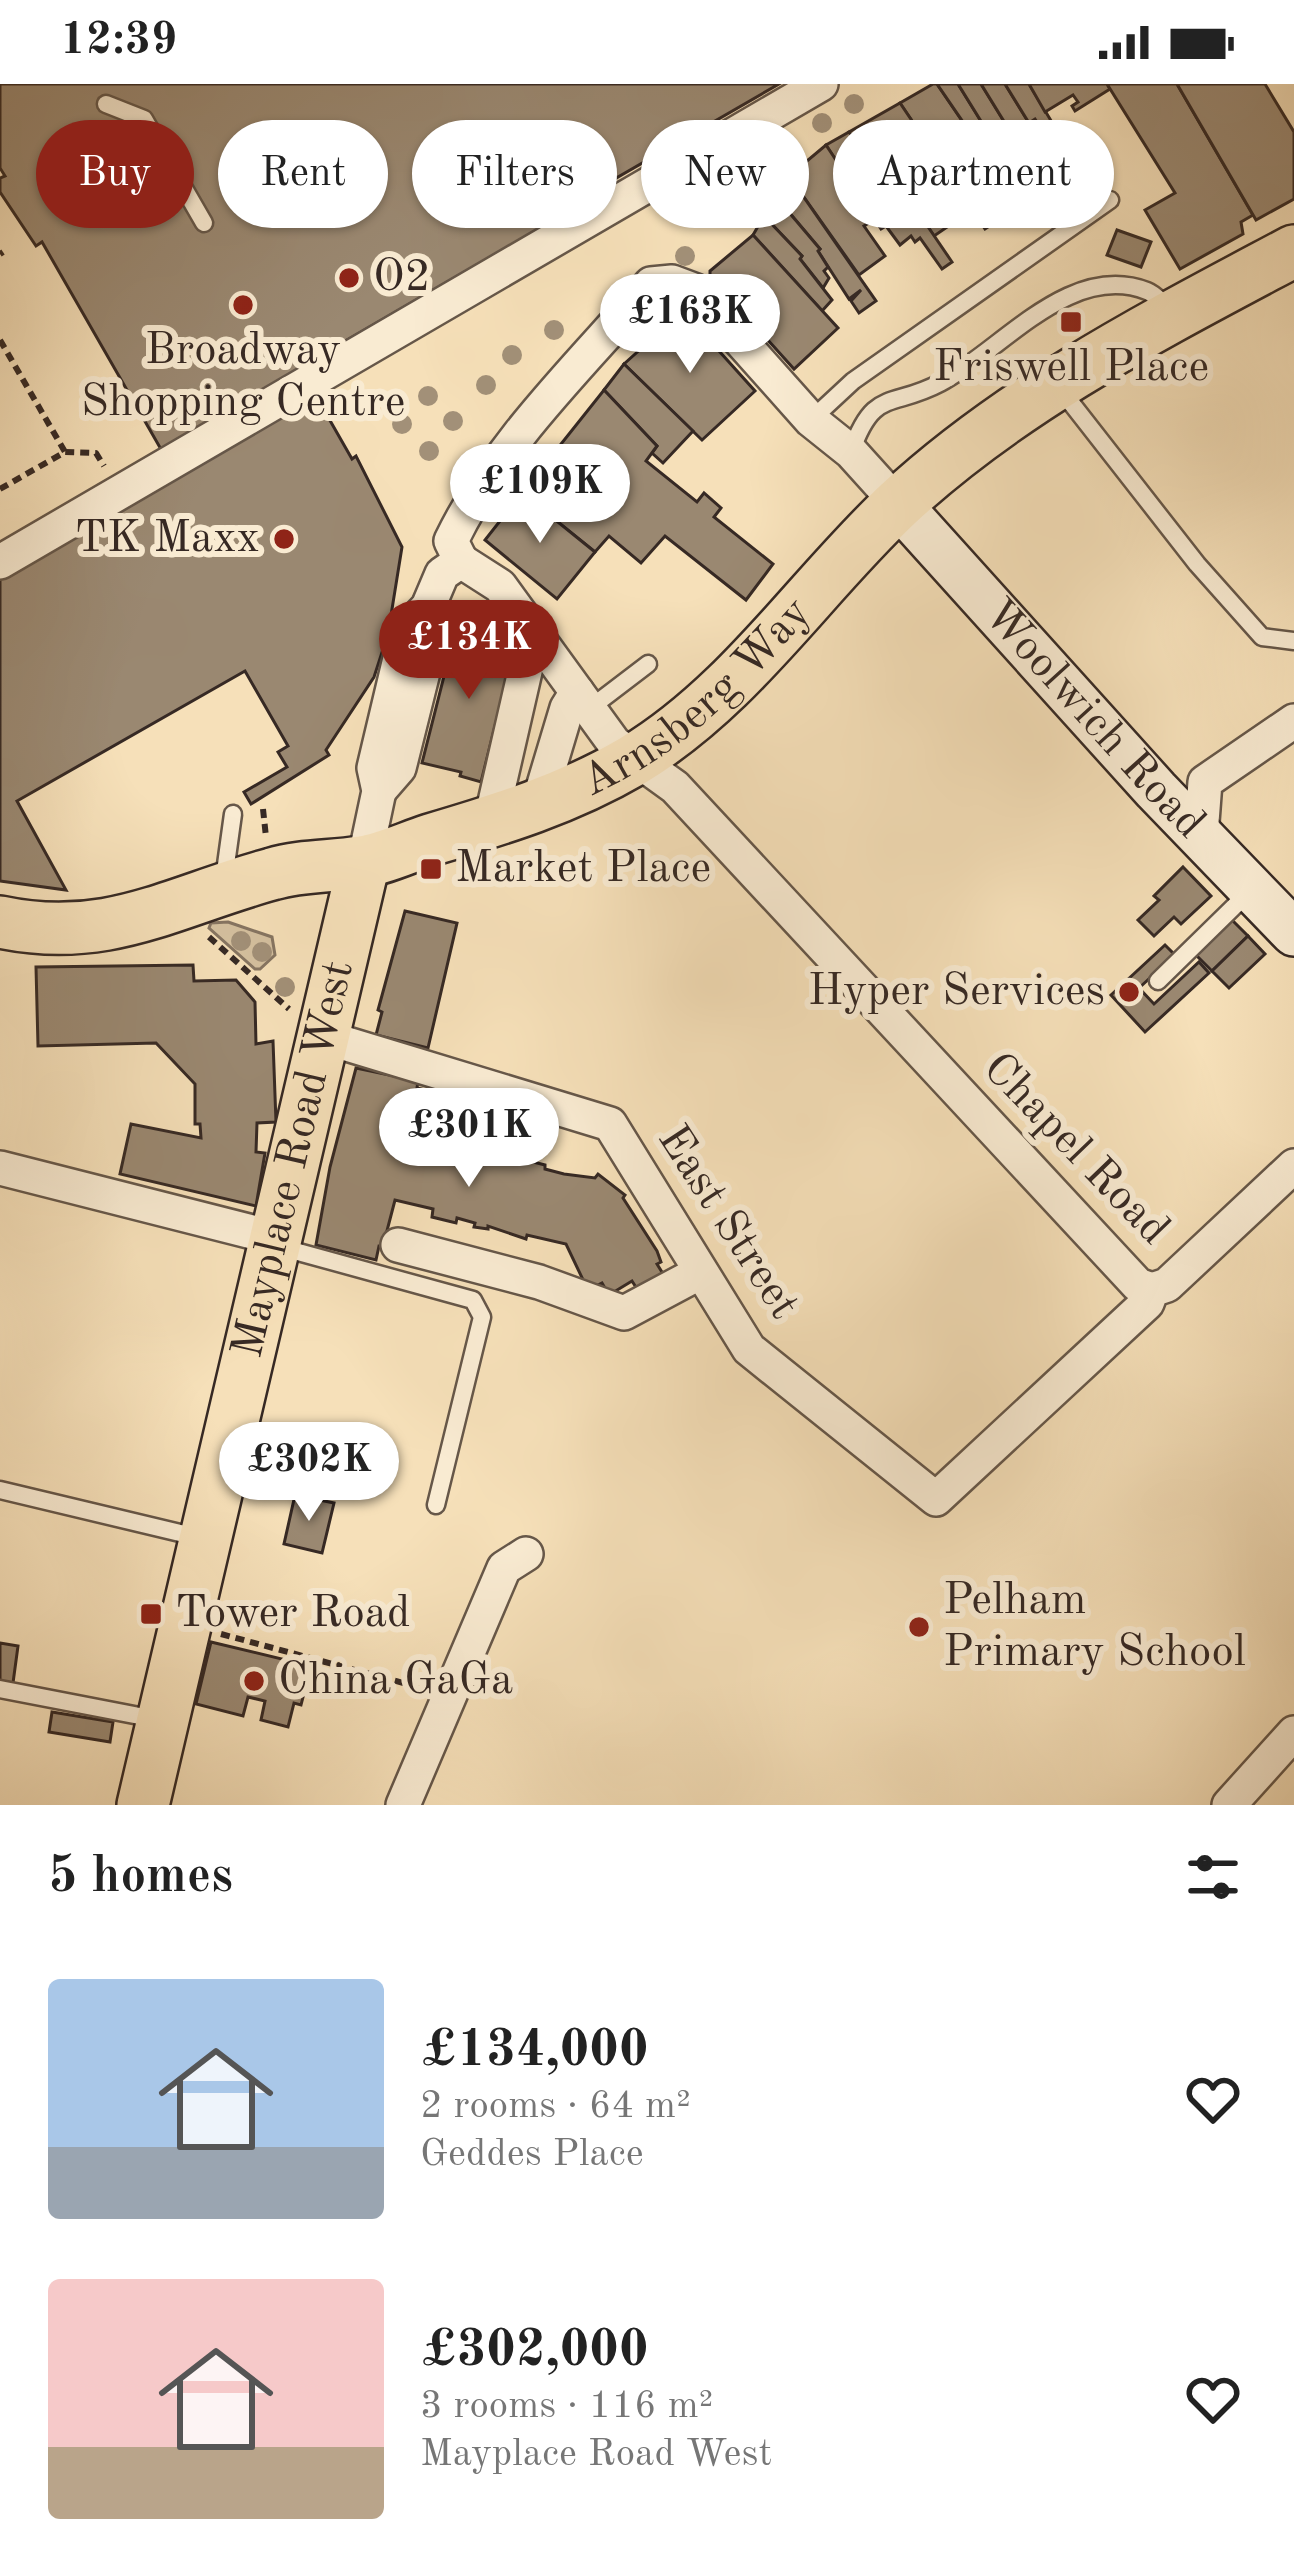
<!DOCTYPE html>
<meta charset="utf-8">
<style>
:root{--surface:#fff;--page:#f2f2f2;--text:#222;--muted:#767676;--accent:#8f2418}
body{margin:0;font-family:"Old Standard TT",serif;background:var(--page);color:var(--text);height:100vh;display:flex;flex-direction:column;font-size:45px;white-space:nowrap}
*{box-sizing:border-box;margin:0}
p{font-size:39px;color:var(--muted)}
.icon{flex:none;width:66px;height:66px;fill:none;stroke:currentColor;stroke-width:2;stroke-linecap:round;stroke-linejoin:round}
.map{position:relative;height:1721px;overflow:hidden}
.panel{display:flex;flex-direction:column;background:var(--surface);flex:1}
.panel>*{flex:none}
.banner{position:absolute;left:36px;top:36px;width:1224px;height:108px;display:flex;gap:24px}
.price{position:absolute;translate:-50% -102px;padding:0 27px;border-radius:42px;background:#fff;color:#222;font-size:39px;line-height:78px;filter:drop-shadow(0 3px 6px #0008)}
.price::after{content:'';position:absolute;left:50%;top:72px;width:36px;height:27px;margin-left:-18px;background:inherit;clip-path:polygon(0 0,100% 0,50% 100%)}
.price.on{background:var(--accent);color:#fff}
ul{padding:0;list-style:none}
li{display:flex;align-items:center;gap:36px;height:300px;padding:0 48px}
li span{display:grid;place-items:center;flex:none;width:336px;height:240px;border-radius:12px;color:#555}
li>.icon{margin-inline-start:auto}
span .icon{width:144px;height:144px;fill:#fffc;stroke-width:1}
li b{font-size:51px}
h2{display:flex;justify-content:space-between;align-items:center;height:144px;padding:0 48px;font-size:51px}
.tag{padding:0 42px;border-radius:54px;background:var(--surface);box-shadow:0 3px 9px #0004;font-size:42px;line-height:108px}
.tag.on{background:var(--accent);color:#fff}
.status{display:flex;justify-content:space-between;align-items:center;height:84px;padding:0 60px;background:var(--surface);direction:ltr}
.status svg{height:33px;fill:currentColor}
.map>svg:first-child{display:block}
.green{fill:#d5c1a0;stroke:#867562;stroke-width:3}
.building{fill:#9a8871;stroke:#362924;stroke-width:3}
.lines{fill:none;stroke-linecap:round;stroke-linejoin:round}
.lane-casing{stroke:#665749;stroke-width:21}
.street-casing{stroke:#665749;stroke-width:38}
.secondary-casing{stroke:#362924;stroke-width:50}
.primary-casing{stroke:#362924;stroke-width:56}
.path{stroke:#362924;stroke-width:6;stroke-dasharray:9 6;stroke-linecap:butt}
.lane{stroke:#f9ebd2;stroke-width:16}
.street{stroke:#f9ebd2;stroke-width:33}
.secondary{stroke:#f9ebd2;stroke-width:45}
.primary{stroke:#f6e0b9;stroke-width:51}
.tree{fill:#a29078}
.poi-dot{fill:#8f2418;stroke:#f9ebd2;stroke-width:4.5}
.labels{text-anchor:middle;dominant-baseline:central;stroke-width:12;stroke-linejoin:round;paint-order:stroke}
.poi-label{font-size:45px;fill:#362924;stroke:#f9ebd2;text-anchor:start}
.street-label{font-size:45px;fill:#362924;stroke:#f9ebd2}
</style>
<div class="status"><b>12:39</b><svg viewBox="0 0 49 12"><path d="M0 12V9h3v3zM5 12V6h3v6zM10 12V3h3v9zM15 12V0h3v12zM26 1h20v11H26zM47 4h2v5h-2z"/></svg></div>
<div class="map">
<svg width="1294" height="1721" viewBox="0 0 1294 1721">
<rect width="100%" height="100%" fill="#f6e0b9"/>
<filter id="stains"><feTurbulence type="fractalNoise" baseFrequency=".00167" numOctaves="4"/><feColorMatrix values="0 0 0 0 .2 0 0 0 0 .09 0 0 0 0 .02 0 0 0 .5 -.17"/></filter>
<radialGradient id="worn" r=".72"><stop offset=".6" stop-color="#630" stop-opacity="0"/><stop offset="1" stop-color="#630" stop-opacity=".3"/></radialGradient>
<polygon class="green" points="228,838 272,853 275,871 260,885 255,885 209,844 211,839"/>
<g class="building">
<polygon points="0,0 779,0 587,111 589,116 304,281 307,286 162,367 42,158 36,162 0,108 0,94 5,92 0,84"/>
<polygon points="933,0 937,0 1020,122 985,145 900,19"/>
<polygon points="958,0 997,63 985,70 937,0"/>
<polygon points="958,0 981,0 1013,52 997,63"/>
<polygon points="981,0 1005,0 1054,80 1044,86 1020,47 1013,52"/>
<polygon points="1005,0 1029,0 1053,40 1043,47 1035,35 1029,39"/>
<polygon points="1029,0 1107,0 1110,5 1075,27 1072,22 1078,18 1073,11 1045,28"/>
<polygon points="1107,0 1177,0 1253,131 1241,138 1243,150 1180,185 1145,126 1175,109"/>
<polygon points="1177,0 1265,0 1294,48 1294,115 1256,136"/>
<polygon points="900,19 972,126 934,152 922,134 913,140 849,48"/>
<polygon points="849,48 913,140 922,134 952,178 942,185 920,154 915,158 911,152 900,161 886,142 881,145 826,61"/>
<polygon points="826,61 875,135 864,142 885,172 859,191 789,92"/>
<polygon points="789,92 876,217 859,229 851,217 861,206 849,215 818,167 820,165 776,113"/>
<polygon points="776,113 820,165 818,167 828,183 824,187 829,194 823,204 800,175 802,172 764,132"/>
<polygon points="764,132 802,172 800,175 832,216 822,227 753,151"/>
<polygon points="1117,146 1151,158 1141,183 1107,171"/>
<polygon points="753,151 838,244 794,285 710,192 710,187"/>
<polygon points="683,227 755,307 702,356 624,280"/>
<polygon points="624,280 693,347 663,379 652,369 657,362 604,306"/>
<polygon points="604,306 657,362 646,377 697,418 704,409 721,424 714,433 773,480 746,516 665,452 641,479 609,452 595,468 522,409"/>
<polygon points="316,312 352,375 356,372 402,463 388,550 374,593 326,666 329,671 251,720 244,708 287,683 278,668 288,662 245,587 17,717 66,806 0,797 0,466"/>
<polygon points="522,409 595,468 557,515 485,456"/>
<polygon points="479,534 489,552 493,547 505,560 515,562 481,698 460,692 461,688 422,679 455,549"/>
<polygon points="1183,783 1211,812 1181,840 1174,833 1154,852 1138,836 1159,816 1154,812"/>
<polygon points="405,827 457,839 428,964 376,951 382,928 378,926"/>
<polygon points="1232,836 1248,852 1212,887 1196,871"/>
<polygon points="1248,852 1265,870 1229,904 1212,887"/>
<polygon points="1165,861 1175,871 1139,904 1154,920 1199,878 1209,889 1145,948 1111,911"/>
<polygon points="193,881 194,897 236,896 255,918 256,960 273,957 276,1038 257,1039 256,1068 265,1069 256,1122 120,1090 131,1040 201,1054 200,1040 195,1040 195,1000 156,959 38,962 36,883"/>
<polygon points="356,984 418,997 417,1004 430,1007 424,1032 415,1030 409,1054 478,1067 479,1064 545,1081 545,1085 564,1090 595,1094 598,1090 625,1111 623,1114 657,1167 661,1178 657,1180 665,1193 639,1208 632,1197 609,1211 602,1199 592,1204 588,1198 585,1200 566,1160 527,1151 526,1155 488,1142 488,1145 474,1143 475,1139 457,1134 456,1139 432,1133 433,1125 395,1116 383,1162 379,1162 376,1176 316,1161 330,1083"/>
<polygon points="295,1411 334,1419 322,1469 284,1460"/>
<polygon points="211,1558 311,1582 301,1621 294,1619 288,1643 261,1636 265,1617 248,1613 243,1632 196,1620"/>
<polygon points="0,1559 18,1562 13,1599 0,1597"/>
<polygon points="52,1628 113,1638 110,1658 49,1648"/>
</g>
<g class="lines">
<defs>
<g id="lane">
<polyline points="106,20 144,35 204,139"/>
<polyline points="1061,306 1197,480 1262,553 1294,557"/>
<polyline points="811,336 853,297 1110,116"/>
<path d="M851 368C874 303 891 325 940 299 1001 267 1070 177 1147 207 1155 210 1162 219 1169 224"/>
<polyline points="589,625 648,580"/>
<polyline points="224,795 233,730"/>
<polyline points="1158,897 1251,806"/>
<polyline points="280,1163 473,1216 482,1233 436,1421"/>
<polyline points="0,1406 201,1454"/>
<polyline points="0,1605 155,1635"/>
</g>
<g id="street">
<polyline points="461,477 500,502 614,659 675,703 1138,1201 1152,1206"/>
<path d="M461 477 451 457C498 359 582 280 651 200L672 198 696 207 811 336 851 368 898 420"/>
<polyline points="0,478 821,0"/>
<polyline points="379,707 399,684 434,544 428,523"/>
<polyline points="537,724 567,624 577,608"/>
<polyline points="490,740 534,548"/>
<polyline points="1201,751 1205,698 1294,637"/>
<polyline points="364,778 379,707 374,684 407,545 428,523 442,490 461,477"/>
<polyline points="324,953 610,1040 749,1265 936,1415 1147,1219 1152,1206 1167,1201 1294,1082"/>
<polyline points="0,1084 276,1154"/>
<polyline points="398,1161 539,1198 624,1229 699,1189"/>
<polyline points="403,1721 504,1484 526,1470"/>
<polyline points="1229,1721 1294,1649"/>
</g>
<g id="secondary">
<path id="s1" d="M898 420 1156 706 1294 849"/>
</g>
<g id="primary">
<path id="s2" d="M0 838C107 861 173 817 272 790 302 781 331 783 361 778 384 775 408 763 430 756 501 735 567 715 632 677 740 612 808 505 898 420 1013 313 1157 240 1294 167"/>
<path id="s3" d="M143 1721 364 778"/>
</g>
</defs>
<use href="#lane" class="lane-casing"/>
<use href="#street" class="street-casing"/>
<use href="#secondary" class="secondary-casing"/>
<use href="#primary" class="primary-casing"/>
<g class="path">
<polyline points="0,170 3,168"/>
<polyline points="0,256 65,368"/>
<polyline points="0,405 65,368 96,369 104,382"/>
<polyline points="263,725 266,753"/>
<polyline points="209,853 289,925"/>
<polyline points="221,1550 422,1604"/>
</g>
<use href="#lane" class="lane"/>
<use href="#street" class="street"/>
<use href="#secondary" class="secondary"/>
<use href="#primary" class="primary"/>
</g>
<g class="tree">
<circle cx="854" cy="20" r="10"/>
<circle cx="822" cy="39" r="10"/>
<circle cx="781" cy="70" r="10"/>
<circle cx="685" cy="172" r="10"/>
<circle cx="554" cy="246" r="10"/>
<circle cx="512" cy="271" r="10"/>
<circle cx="486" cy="301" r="10"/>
<circle cx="428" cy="312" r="10"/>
<circle cx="453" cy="337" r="10"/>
<circle cx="402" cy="340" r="10"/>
<circle cx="429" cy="367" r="10"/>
<circle cx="241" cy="857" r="10"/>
<circle cx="262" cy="868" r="10"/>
<circle cx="285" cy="903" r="10"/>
</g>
<g class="poi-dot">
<circle cx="349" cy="194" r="12"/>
<circle cx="243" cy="221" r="12"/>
<rect x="1059" y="226" width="24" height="24" rx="6"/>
<circle cx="284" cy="455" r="12"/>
<rect x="419" y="773" width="24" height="24" rx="6"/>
<circle cx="1129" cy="908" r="12"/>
<rect x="139" y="1518" width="24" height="24" rx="6"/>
<circle cx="919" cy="1543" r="12"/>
<circle cx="254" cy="1597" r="12"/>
</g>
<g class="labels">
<g class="poi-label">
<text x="373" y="194">O2</text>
<text x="243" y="267" text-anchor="middle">Broadway<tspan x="243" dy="52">Shopping Centre</tspan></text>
<text x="1071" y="284" text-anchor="middle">Friswell Place</text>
<text x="260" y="455" text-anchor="end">TK Maxx</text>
<text x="455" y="785">Market Place</text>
<text x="1105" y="908" text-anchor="end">Hyper Services</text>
<text x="943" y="1517">Pelham<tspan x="943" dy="52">Primary School</tspan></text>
<text x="175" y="1530">Tower Road</text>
<text x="278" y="1597">China GaGa</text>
</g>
<g class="street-label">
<text stroke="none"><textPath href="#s2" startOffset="750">Arnsberg Way</textPath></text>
<text stroke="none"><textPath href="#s1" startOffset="291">Woolwich Road</textPath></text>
<text transform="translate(1075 1066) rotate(46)">Chapel Road</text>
<text stroke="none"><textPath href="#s3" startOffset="663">Mayplace Road West</textPath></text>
<text transform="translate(727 1139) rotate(57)">East Street</text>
</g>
</g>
<rect width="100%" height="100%" filter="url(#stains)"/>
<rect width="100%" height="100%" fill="url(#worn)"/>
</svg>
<b class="price" style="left:690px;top:292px">£163K</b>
<b class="price" style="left:540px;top:462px">£109K</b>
<b class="price on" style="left:469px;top:618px">£134K</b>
<b class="price" style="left:469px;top:1106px">£301K</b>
<b class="price" style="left:309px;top:1440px">£302K</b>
<div class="banner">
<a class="tag on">Buy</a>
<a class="tag">Rent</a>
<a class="tag">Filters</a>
<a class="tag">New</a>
<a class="tag">Apartment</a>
</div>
</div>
<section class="panel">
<h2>5 homes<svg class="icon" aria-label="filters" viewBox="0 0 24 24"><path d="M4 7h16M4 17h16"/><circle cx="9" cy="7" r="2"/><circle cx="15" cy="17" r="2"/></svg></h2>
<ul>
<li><span style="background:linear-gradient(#a9c7e8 70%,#9aa5b1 0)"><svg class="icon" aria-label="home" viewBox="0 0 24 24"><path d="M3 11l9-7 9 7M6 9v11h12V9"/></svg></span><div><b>£134,000</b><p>2 rooms · 64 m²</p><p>Geddes Place</p></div><svg class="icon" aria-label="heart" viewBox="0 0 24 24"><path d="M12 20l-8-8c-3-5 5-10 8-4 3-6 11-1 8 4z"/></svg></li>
<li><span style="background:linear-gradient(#f6c9c9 70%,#b9a48a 0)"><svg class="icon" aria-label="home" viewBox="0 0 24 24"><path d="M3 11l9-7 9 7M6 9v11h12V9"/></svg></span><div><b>£302,000</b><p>3 rooms · 116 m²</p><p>Mayplace Road West</p></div><svg class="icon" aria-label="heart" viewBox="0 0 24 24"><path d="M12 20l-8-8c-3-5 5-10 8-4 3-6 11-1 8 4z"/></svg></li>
</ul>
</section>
